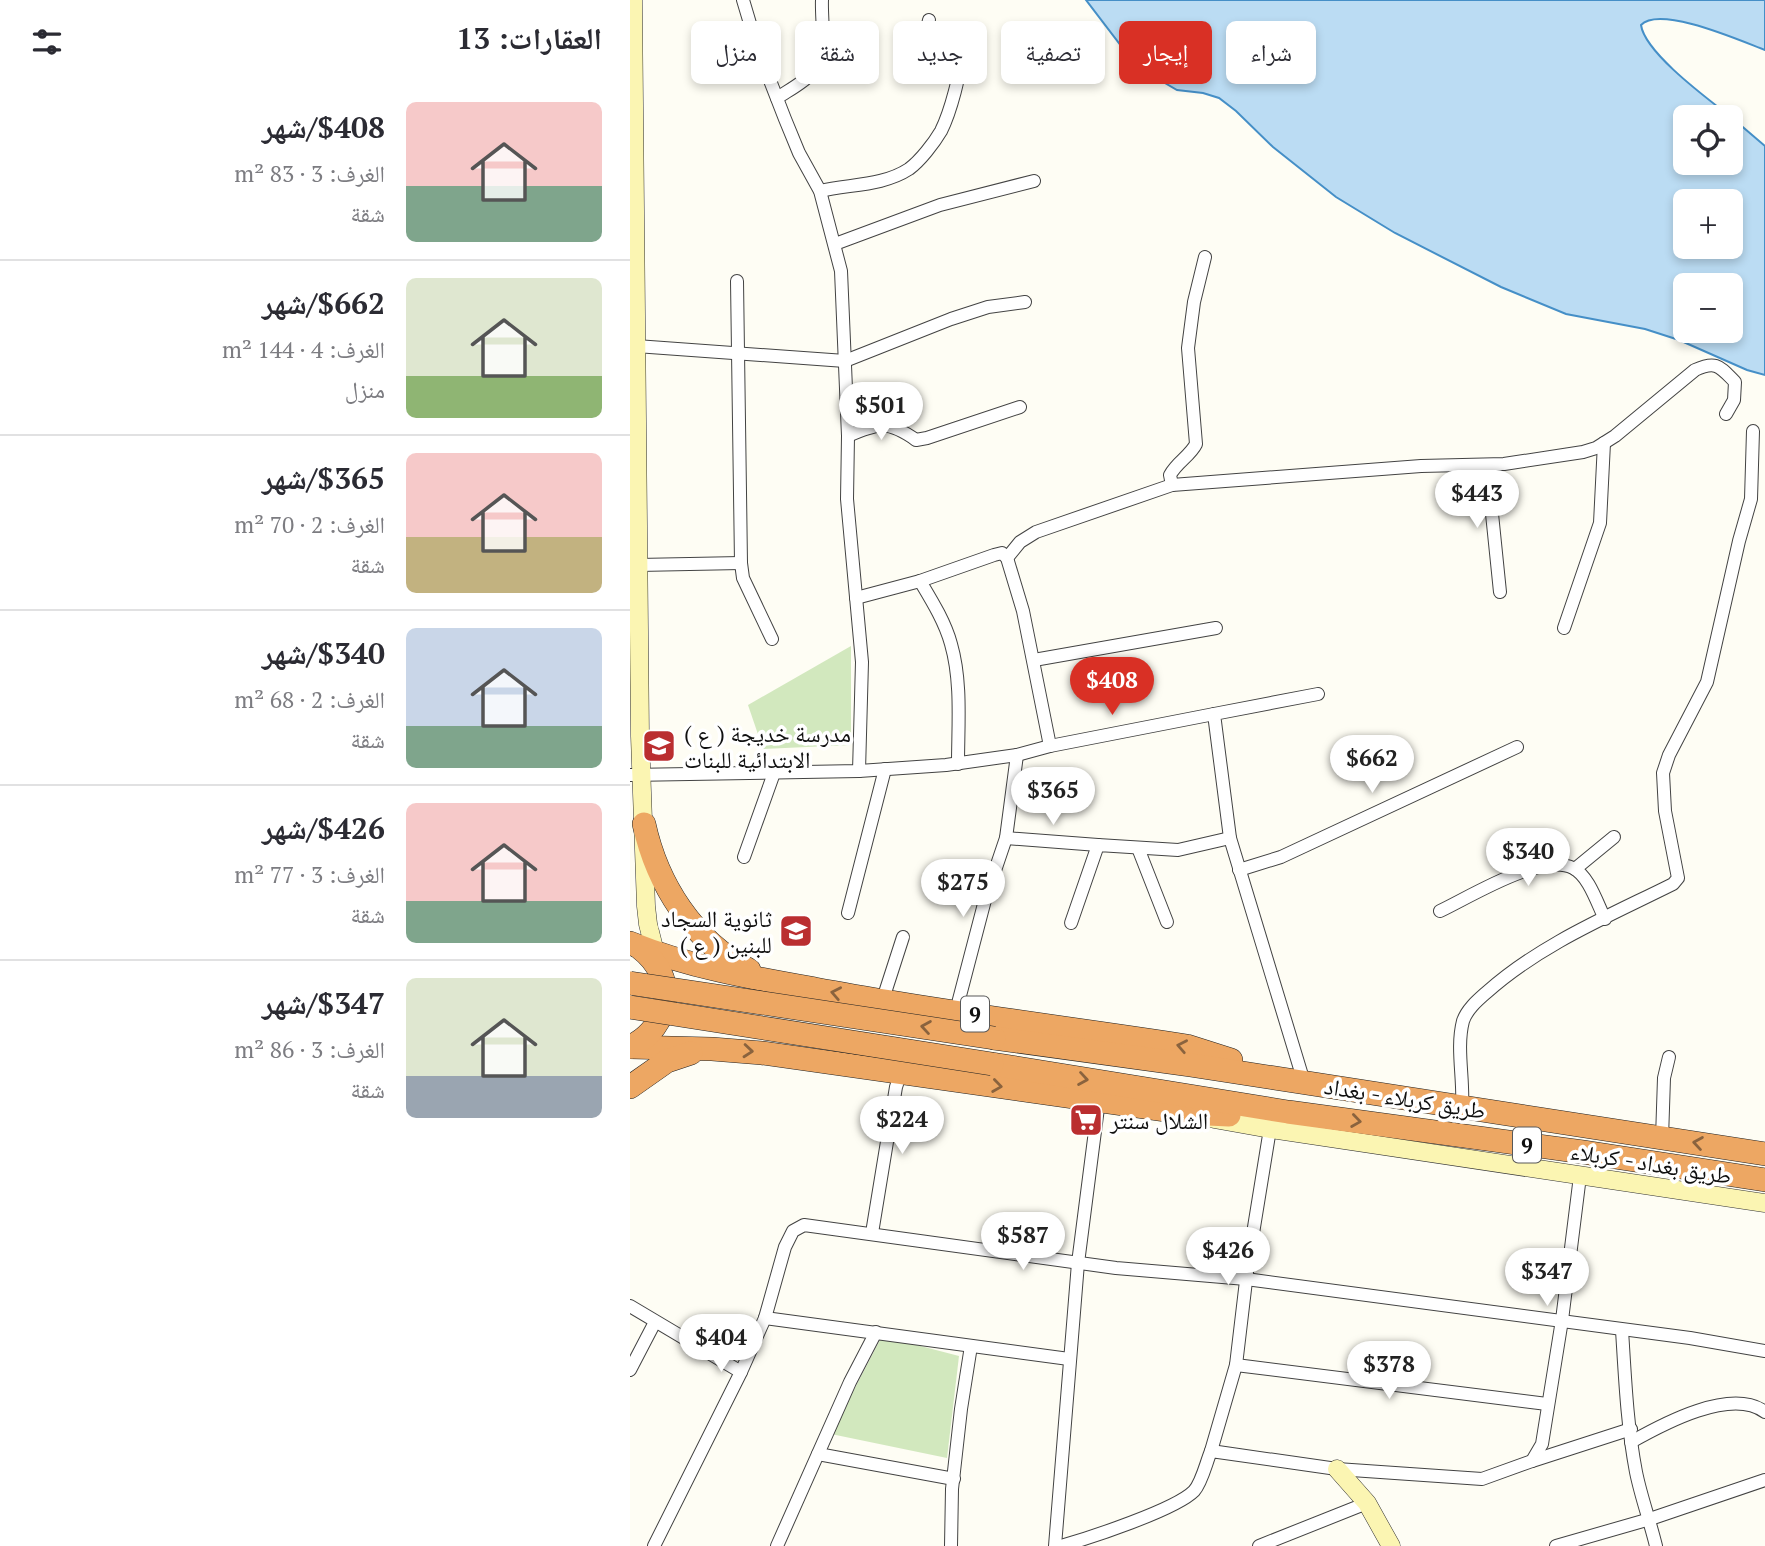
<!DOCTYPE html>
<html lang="ar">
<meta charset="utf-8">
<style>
:root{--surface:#fff;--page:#f7f7f7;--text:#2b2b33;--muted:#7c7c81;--line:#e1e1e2;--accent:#d93025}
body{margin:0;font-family:"PT Serif","Noto Naskh Arabic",serif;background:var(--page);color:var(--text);direction:rtl;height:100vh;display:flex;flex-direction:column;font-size:26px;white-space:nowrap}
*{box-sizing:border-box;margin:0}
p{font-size:23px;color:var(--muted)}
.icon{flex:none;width:38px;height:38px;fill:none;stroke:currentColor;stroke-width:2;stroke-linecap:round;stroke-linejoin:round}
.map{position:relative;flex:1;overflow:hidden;direction:ltr}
.details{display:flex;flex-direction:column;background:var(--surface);width:630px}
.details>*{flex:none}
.guide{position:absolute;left:21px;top:21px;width:665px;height:63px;direction:rtl;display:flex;gap:14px}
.fabs{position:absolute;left:1043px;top:105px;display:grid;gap:14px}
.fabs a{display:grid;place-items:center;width:70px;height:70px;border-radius:10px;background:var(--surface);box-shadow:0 4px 10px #0003;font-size:35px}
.price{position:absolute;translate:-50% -60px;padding:0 16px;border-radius:24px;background:#fff;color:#222;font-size:23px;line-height:46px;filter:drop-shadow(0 2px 4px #0008)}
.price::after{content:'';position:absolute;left:50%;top:42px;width:21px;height:16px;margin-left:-10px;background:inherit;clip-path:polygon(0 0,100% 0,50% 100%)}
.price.active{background:var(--accent);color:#fff}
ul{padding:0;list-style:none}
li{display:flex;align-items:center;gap:21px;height:175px;padding:0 28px}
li+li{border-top:2px solid var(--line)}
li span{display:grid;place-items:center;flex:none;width:196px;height:140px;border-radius:10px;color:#555}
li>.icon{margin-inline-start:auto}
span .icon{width:84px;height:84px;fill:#fffc;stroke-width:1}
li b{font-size:30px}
h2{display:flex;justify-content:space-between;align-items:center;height:84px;padding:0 28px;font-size:30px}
.tag{padding:0 24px;border-radius:10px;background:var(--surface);box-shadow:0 4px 10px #0003;font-size:24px;line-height:63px}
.tag.active{background:var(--accent);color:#fff}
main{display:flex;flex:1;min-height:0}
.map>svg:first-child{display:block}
.green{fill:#d2e8be}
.water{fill:#bbdcf3;stroke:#458fc7;stroke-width:2;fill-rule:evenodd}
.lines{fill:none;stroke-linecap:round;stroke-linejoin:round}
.street-casing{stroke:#434343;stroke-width:14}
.secondary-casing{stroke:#323232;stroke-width:19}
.highway-casing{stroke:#212121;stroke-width:24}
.street{stroke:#fff;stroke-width:12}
.secondary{stroke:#fbf5b2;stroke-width:18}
.highway{stroke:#eda763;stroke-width:23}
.highway-bridge-casing{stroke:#212121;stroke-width:24;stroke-linecap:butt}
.highway-bridge{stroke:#eda763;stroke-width:23}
.oneway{stroke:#8a633e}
.labels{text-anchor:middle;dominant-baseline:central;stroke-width:7;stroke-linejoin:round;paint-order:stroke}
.shield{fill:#fff;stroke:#585858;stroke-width:2}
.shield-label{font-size:21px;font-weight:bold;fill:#101010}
.poi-label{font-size:23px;fill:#101010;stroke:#fff;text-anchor:start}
.street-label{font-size:23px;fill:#101010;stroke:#fff}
</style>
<main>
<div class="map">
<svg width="1135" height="1546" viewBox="0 0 1135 1546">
<rect width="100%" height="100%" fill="#fefdf4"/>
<g class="green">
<polygon points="221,646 221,745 133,749 118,705"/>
<polygon points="252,1336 329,1356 317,1458 201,1434"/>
</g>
<path class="water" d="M456 0H1135V50C1111 41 1030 5 1011 25 1015 53 1078 99 1101 117H1055V163H1101V117L1135 146V375L1117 370 1049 340 1015 329 936 314 871 287 765 233 706 197 643 147 606 111 589 98 573 93 547 90 523 76 495 51ZM1055 201H1101V247H1055ZM1055 285H1101V331H1055Z"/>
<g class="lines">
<defs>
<g id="street">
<polyline points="113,0 127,47 155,119 169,153 190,191 211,271 218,436 217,499 232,662 229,771"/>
<path d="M147 98C159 90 175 82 184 71 198 56 191 21 192 0"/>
<path d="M190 191C220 184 253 186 279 169 290 161 304 143 311 131 318 117 335 67 328 52 323 42 310 40 300 37L297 29 299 20"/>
<polyline points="205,244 310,205 404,181"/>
<polyline points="107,281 111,563 113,578 142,639"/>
<polyline points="6,346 215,361 321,319 358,307 395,302"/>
<path d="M218 436C248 423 258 420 286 440L297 438 390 407"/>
<polyline points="857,465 870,592"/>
<path d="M542 485 540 475C547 462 560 456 566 444L558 348 564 302 575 257"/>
<path d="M377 558 390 542 406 532 542 485 791 466 874 464 953 452 966 448 985 436 1065 370C1087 360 1090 367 1105 382L1104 400 1096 414"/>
<polyline points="8,565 111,563"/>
<path d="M290 581C302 601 315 622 321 644 332 682 328 725 328 764"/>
<polyline points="226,598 290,581 364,555 372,553 377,558 393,611 420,746"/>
<polyline points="934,628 970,523 974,443"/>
<polyline points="404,660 586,628"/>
<polyline points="0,775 229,771 316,765 387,755 420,746 584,714"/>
<polyline points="376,838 468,845"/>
<polyline points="508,848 537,922"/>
<polyline points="114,857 144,773"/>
<polyline points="945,869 984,837"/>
<polyline points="609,870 651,857 887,747"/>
<path d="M810 911C840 897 911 852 943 868 959 876 967 903 975 919"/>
<polyline points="218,913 255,769"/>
<polyline points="441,923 468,845 548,850 600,838"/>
<polyline points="252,1002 273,937"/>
<polyline points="326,1011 355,900 376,838 387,755"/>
<polyline points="674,1082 600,838 584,714 688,694"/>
<path d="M832 1107C834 1079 826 1048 833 1021 837 1009 848 1000 857 992 911 944 979 916 1043 884L1048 878 1035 811 1033 773 1039 755 1077 682 1109 541 1121 499 1123 431"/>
<polyline points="1032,1138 1034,1078 1039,1057"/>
<polyline points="242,1233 266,1087 271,1072"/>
<polyline points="0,1306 111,1372"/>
<polyline points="135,1318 439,1359"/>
<path d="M992 1330C995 1377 997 1425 1006 1472 1011 1497 1020 1521 1026 1546"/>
<polyline points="606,1365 917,1404"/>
<polyline points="0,1370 25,1322"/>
<path d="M1001 1442C1033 1424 1101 1387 1135 1412"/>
<polyline points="581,1451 606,1365 618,1264 640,1129"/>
<polyline points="188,1454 324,1479"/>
<polyline points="902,1461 1001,1429"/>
<polyline points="24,1546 111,1372 135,1318 155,1247 163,1231 174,1225 486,1268 616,1279 1060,1338 1135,1351"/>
<polyline points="147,1546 220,1382 246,1332"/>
<polyline points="321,1546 322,1489 331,1409 341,1346"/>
<polyline points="425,1546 448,1263 469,1100"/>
<path d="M431 1546C459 1538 545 1510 564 1491 572 1482 576 1463 581 1451L707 1469 852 1479 902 1461 912 1444 932 1320 950 1176"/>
<polyline points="629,1546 737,1503"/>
<polyline points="926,1546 1020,1519 1135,1480"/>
</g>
<g id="secondary">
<polyline points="3,0 10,736 16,906 18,924 27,960"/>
<polyline points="584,1119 640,1129 1135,1203"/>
<polyline points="707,1469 737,1503 761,1546"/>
</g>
<g id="highway">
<path d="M14 824C27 884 63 941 119 970"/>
<path d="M0 943C59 967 123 978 185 989 308 1012 433 1027 557 1046L601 1060"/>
<polyline points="364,1038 561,1065 1135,1154"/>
<polyline points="0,1047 82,1049 132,1053 557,1113 599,1115"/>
<path d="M0 1047C42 1026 48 977 10 948"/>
<polyline points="362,1064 658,1112 953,1152 1135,1180"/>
<polyline points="0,1087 37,1061 61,1053"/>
</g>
</defs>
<use href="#street" class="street-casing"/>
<use href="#secondary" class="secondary-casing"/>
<use href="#highway" class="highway-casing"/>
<use href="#street" class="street"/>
<use href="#secondary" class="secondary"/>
<use href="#highway" class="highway"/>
<defs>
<g id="highway-bridge">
<polyline points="0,983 364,1038"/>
<polyline points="0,1007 362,1064"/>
</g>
</defs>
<use href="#highway-bridge" class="highway-bridge-casing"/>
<use href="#highway-bridge" class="highway-bridge"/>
</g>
<defs><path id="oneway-chevron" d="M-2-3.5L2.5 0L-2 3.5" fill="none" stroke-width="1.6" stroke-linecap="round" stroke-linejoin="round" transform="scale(1.75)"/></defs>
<g class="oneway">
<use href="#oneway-chevron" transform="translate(206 993) rotate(-169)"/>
<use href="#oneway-chevron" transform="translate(296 1027) rotate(-171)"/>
<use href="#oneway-chevron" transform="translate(552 1046) rotate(-169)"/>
<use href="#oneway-chevron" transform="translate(118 1051) rotate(5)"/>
<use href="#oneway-chevron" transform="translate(453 1079) rotate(9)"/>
<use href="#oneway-chevron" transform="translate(367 1086) rotate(8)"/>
<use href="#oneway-chevron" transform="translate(726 1121) rotate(8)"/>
<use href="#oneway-chevron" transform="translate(1068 1143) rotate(-171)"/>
</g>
<defs>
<symbol id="school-square" viewBox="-11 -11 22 22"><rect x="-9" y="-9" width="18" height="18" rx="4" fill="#ba2e30" stroke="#fff"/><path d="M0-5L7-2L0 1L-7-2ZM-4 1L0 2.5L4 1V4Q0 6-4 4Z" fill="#fff"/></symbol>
<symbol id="supermarket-square" viewBox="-11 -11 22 22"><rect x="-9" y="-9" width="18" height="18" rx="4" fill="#ba2e30" stroke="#fff"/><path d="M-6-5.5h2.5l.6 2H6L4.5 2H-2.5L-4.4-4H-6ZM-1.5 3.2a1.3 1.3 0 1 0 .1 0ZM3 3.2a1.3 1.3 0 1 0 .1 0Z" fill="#fff"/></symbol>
</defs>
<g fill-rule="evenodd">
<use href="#school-square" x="10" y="727" width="38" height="38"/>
<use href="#school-square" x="147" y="912" width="38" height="38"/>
<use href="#supermarket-square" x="437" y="1101" width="38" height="38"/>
</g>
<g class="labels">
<g class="shield">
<rect x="331" y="996.5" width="28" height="35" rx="5"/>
<rect x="883" y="1127.5" width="28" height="35" rx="5"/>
</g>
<g class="shield-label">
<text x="345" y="1014">9</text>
<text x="897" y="1145">9</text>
</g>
<g class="poi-label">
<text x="54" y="733">مدرسة خديجة ( ع )<tspan x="54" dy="26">الابتدائية للبنات</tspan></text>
<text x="142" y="918" text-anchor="end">ثانوية السجاد<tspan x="142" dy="26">( ع ) للبنين</tspan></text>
<text x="480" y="1120">الشلال سنتر</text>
</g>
<g class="street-label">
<text transform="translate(775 1098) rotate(9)">طريق كربلاء - بغداد</text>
<text transform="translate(1021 1163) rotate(9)">طريق بغداد - كربلاء</text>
</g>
</g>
</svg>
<div class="fabs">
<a><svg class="icon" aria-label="locate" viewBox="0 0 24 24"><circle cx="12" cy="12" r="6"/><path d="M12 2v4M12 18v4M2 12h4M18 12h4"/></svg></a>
<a>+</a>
<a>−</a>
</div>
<b class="price" style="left:251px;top:442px">$501</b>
<b class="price" style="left:847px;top:530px">$443</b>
<b class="price active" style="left:482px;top:717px">$408</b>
<b class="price" style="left:742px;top:795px">$662</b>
<b class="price" style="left:423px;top:827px">$365</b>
<b class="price" style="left:898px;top:888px">$340</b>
<b class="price" style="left:333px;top:919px">$275</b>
<b class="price" style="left:272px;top:1156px">$224</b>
<b class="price" style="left:393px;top:1272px">$587</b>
<b class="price" style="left:598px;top:1287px">$426</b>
<b class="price" style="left:917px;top:1308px">$347</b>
<b class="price" style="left:91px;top:1374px">$404</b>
<b class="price" style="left:759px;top:1401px">$378</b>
<div class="guide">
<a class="tag">شراء</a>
<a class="tag active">إيجار</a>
<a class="tag">تصفية</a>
<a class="tag">جديد</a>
<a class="tag">شقة</a>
<a class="tag">منزل</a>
</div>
</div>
<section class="details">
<h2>العقارات: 13<svg class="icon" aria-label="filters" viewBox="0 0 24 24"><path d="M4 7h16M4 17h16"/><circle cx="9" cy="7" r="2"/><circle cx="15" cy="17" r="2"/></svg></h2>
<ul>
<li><span style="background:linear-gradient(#f6c9c9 60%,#7fa58c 0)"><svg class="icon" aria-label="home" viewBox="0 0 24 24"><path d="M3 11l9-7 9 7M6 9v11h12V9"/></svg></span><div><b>$408/شهر</b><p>الغرف: 3 · 83 m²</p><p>شقة</p></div></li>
<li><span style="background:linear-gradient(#dfe7d0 70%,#8fb573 0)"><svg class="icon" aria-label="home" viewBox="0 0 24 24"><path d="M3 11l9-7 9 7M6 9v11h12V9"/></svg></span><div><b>$662/شهر</b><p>الغرف: 4 · 144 m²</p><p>منزل</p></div></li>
<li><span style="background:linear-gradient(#f6c9c9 60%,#c2b280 0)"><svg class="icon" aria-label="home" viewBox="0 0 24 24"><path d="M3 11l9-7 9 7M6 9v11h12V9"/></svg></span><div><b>$365/شهر</b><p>الغرف: 2 · 70 m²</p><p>شقة</p></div></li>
<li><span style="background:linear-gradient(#c9d6e8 70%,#7fa58c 0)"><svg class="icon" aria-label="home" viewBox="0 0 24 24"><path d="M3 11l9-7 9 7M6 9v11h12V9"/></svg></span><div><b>$340/شهر</b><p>الغرف: 2 · 68 m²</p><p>شقة</p></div></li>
<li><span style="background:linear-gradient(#f6c9c9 70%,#7fa58c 0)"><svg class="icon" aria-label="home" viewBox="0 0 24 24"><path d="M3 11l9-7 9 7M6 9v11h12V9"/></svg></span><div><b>$426/شهر</b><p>الغرف: 3 · 77 m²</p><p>شقة</p></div></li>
<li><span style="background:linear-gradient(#dfe7d0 70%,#9aa5b1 0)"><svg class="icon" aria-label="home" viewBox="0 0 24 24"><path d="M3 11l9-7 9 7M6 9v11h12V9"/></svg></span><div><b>$347/شهر</b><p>الغرف: 3 · 86 m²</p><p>شقة</p></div></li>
</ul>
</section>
</main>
